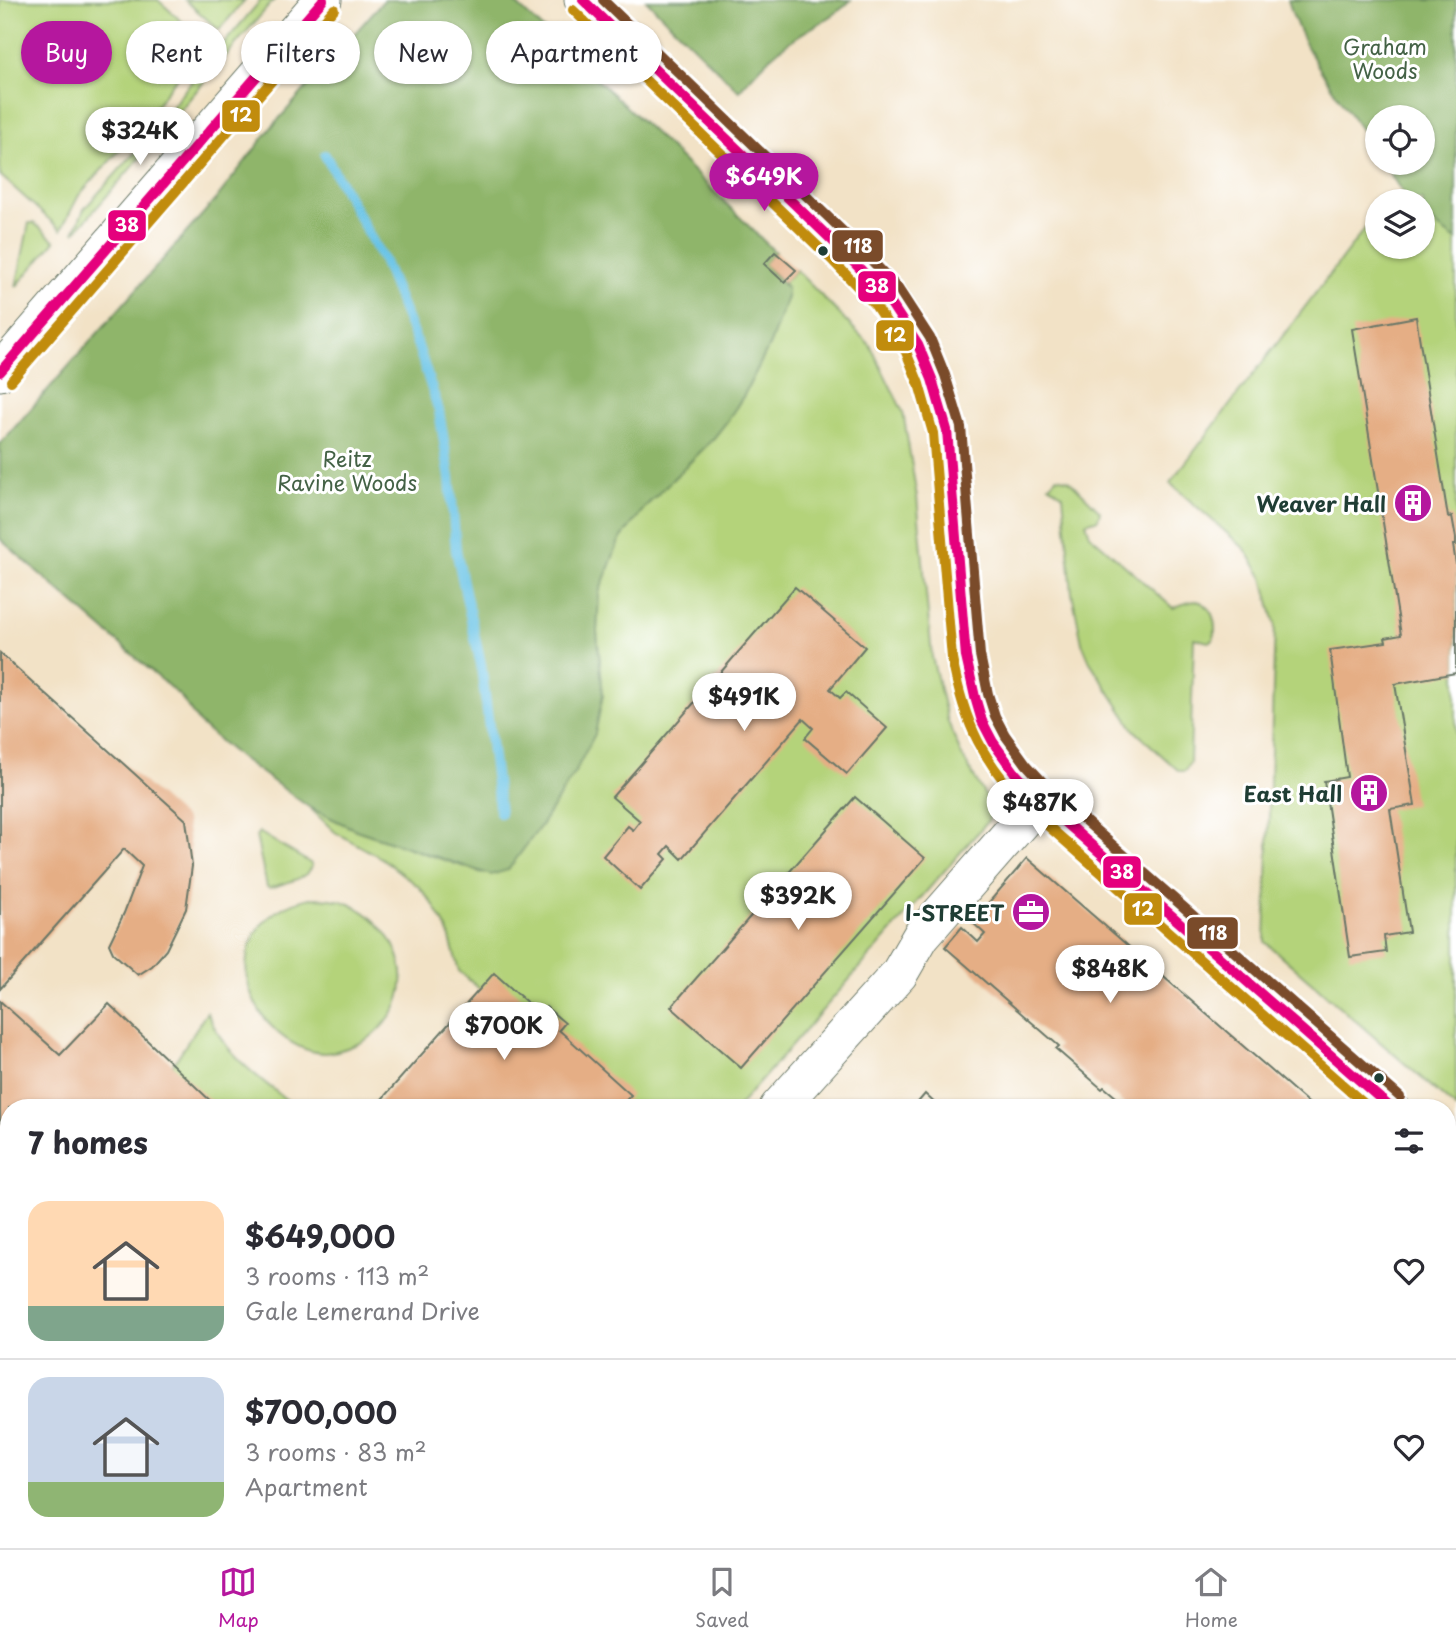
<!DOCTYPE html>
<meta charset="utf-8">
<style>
:root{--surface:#fff;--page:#f7f7f7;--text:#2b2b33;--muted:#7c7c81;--line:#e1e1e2;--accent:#b5179e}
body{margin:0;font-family:"Playpen Sans",sans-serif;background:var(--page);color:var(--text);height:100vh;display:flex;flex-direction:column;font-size:26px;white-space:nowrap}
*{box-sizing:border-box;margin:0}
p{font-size:23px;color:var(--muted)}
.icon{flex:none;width:38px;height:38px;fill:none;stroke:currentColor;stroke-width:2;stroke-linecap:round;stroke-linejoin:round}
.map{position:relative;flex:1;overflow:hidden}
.details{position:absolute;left:0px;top:1099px;width:1456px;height:450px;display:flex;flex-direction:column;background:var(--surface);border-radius:28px 28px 0 0;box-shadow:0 2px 5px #0004}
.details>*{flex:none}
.guide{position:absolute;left:21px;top:21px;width:700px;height:63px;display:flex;gap:14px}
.fabs{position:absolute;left:1365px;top:105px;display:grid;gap:14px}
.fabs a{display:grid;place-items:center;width:70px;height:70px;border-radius:50%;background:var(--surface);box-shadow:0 2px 5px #0004;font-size:35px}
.price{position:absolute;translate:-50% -60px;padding:0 16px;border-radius:24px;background:#fff;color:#222;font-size:23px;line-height:46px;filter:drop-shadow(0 2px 4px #0008)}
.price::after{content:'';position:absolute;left:50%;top:42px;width:21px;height:16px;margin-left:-10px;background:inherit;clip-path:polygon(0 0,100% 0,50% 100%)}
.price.active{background:var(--accent);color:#fff}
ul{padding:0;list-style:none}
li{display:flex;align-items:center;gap:21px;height:175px;padding:0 28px}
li+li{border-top:2px solid var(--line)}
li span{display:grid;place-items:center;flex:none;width:196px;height:140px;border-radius:21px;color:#555}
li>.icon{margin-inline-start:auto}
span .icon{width:84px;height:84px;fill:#fffc;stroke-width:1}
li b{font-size:30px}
h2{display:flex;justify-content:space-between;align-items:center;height:84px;padding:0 28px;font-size:30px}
.chip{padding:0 24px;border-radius:32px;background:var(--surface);box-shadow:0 2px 5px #0004;font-size:24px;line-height:63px}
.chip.active{background:var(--accent);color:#fff}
.tabs{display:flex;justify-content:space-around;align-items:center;height:98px;border-top:2px solid var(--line);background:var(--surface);font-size:19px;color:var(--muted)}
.tabs a{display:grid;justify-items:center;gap:4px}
.tabs .active{color:var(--accent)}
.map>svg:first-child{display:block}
.green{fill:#b4d37a;stroke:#6a8857;stroke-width:2}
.forest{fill:#8fb56a;stroke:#57794f;stroke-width:2}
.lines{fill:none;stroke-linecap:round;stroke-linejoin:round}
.stream{stroke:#68c3e6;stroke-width:10}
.building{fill:#e5ae85}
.minor-casing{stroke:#697767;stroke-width:39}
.minor{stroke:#fff;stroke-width:37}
.bus-1-casing{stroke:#fff;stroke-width:16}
.bus-2-casing{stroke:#fff;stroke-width:16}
.bus-3-casing{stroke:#fff;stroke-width:16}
.bus-1{stroke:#e5007d;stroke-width:10}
.bus-2{stroke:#c18c0d;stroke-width:10}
.bus-3{stroke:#7a4b2a;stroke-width:10}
.bus-dot{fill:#1f3d34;stroke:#fff;stroke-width:2.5}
.labels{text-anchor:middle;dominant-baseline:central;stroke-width:6;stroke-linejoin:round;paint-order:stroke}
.park-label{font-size:21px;fill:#446246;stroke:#fff}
.poi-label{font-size:21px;font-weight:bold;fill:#1f3d34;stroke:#fff;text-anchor:end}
.line-badge{stroke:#fff;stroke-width:2.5}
.badge-label{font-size:19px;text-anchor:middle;font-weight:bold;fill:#fff}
</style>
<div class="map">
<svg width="1456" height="1548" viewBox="0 0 1456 1548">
<rect width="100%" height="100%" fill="#fff"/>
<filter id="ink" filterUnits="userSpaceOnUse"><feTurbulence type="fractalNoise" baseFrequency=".0143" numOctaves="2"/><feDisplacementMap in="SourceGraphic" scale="14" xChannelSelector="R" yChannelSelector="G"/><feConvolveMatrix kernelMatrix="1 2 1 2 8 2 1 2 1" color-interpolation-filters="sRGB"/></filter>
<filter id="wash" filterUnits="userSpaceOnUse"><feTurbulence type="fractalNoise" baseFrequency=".00686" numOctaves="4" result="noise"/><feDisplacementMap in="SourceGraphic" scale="28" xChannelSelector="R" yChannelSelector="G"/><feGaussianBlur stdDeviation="1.57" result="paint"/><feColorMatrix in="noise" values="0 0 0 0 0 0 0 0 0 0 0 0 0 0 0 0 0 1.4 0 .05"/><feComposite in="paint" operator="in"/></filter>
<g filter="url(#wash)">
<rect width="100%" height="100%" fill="#f2e2c6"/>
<g class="green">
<polygon points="0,0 158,0 207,44 171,85 143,124 79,195 61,230 0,175"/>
<polygon points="185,0 245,0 219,30"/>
<path d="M261 0H274C206 77 143 157 74 233L84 209 148 138 191 82Z"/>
<polygon points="1377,213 1377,247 1423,247 1423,216 1456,240 1456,1108 1265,942 1275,624 1263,578 1245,549 1170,483"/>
<polygon points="29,223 34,223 55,241 16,287"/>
<polygon points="796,270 870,345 903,412 917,497 932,657 948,722 961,754 991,806 991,813 988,821 737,1108 614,1108 459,971 448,931 433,904 419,887 383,859 335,832 310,808 356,830 482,873 508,869 542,824 575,772 603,695 597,632 599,593 619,541 646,506 713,439 728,420 744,395 770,344 787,297 787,288 784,282"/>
<path d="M1057 477 1069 480 1100 511 1098 519 1086 523 1090 535 1173 608C1180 605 1189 601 1196 601 1213 603 1218 627 1213 640L1208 642 1194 638 1190 762 1185 771H1179L1135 731 1090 662 1082 643 1072 593 1063 495 1049 485Z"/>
<path d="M259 832 310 863 312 866C307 880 283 883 270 888L267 887 256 836Z"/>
<path d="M310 898C320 898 331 898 342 901 387 916 421 971 391 1015 382 1028 370 1040 355 1045 345 1049 334 1053 324 1053 307 1053 288 1042 276 1031 227 983 239 913 310 898Z"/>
<path d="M207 1012C226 1058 260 1078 297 1108H158L150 1100Z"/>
<polygon points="236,1540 465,1540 458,1548 229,1548"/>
</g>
<g class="forest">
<polygon points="384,0 512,0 665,143 775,252 765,264 787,288 787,297 770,344 744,395 728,420 713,439 646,506 619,541 599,593 597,632 603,695 595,734 575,772 542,824 508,870 491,875 356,830 310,808 234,753 199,723 181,697 0,539 0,444 216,199 271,128"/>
<path d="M646 0H851C835 17 814 25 795 38 773 52 756 71 739 91Z"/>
<path d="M1288 0H1456V240L1423 216V201H1408L1383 163H1423V117H1377V153C1346 106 1303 55 1288 0Z"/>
</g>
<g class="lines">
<polyline class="stream" points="325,155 383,260 418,346 439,411 450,478 456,550 481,665 500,813"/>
</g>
<g id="blocks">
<g class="building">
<polygon points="775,252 796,270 784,282 764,264"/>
<polygon points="1416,317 1448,517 1452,516 1456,538 1456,545 1453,545 1456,564 1456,673 1395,684 1415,805 1390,809 1409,932 1384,936 1386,952 1350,957 1324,781 1347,777 1330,650 1386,642 1385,638 1401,635 1352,329"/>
<polygon points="795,587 865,647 830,689 840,698 846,692 887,728 847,774 805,738 813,728 803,719 682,859 669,846 662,854 667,859 640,890 603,856 628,826 633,830 640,821 612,797"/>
<polygon points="0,653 186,820 192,866 186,909 166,950 152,966 138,975 113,953 109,944 124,913 142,866 124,849 0,989"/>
<polygon points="855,797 925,858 741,1068 671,1007"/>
<polygon points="1027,858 1273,1072 1314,1108 1129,1108 1104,1087 1102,1089 1056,1049 1059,1046 945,947 962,927 978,942 985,934 972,922"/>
<polygon points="494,973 540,1014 546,1007 565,1023 559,1030 631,1095 619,1108 374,1108"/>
<polygon points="0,1001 60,1055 109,1004 218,1108 9,1108 9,1228 0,1220"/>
<polygon points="925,1094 940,1108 913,1108"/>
<polygon points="9,1255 9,1284 0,1275 0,1266"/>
<polygon points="9,1469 9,1540 236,1540 229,1548 0,1548 0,1479"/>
<polygon points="465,1540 818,1540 821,1542 815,1548 458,1548"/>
<polygon points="989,1540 1054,1540 1047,1548 998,1548"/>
<polygon points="1351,1540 1431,1540 1440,1548 1344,1548"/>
</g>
</g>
</g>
<g filter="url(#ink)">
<use href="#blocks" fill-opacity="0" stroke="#697767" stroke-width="2"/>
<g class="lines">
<defs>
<g id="minor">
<path d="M583 0 843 251 886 296 918 345 932 379 947 430 966 657C970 678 975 701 982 721 994 749 1018 779 1040 800L1391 1108"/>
<polyline points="0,372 323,0"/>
<polyline points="778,1108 899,974 921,936 1040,800"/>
<polyline points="1447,1157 1456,1165"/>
</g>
</defs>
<use href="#minor" class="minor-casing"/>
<use href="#minor" class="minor"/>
<defs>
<g id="bus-1">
<polyline points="583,0 843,251 886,296 918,345 932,379 947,430 966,657 975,697 982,721 993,742 1015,773 1040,800 1391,1108"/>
<polyline points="0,372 323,0"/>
</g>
<g id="bus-2">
<path d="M573 10 833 261 875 305 906 352 919 384 933 433 952 658C964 724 983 763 1031 811L1369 1108"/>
<polyline points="11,381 334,9"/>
</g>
<polyline id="bus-3" points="603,0 853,241 897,287 930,338 945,375 961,427 980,655 988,694 995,716 1005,735 1026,764 1050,790 1400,1097"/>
</defs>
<use href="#bus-1" class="bus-1-casing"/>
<use href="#bus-2" class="bus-2-casing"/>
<use href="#bus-3" class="bus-3-casing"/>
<use href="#bus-1" class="bus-1"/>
<use href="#bus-2" class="bus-2"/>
<use href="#bus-3" class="bus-3"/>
</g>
</g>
<defs>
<symbol id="building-disc" viewBox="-11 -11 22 22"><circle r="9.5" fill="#b5179e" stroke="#fff"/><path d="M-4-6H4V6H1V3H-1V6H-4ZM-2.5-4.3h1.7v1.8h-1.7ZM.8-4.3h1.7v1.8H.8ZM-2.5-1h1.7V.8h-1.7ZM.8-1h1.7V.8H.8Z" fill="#fff"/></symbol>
<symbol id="office-disc" viewBox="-11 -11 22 22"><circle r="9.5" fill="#b5179e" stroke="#fff"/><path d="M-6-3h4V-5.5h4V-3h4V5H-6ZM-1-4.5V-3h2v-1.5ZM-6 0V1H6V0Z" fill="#fff"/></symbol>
</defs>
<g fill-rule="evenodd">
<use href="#building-disc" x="1391" y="481" width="44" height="44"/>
<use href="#building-disc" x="1347" y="771" width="44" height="44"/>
<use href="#office-disc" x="1009" y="890" width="44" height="44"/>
</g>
<g class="bus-dot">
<circle cx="823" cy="251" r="6"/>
<circle cx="1379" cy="1078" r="6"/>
</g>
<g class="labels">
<g class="park-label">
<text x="1385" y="46">Graham<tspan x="1385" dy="24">Woods</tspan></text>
<text x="347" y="458">Reitz<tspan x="347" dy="24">Ravine Woods</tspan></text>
</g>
<g class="poi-label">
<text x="1386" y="503">Weaver Hall</text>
<text x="1342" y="793">East Hall</text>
<text x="1004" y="912">I-STREET</text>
</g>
</g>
<g class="line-badge">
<rect x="221" y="99" width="40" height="34" rx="7" fill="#c18c0d"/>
<rect x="107" y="209" width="40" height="33" rx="7" fill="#e5007d"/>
<rect x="831" y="229" width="53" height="34" rx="7" fill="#7a4b2a"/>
<rect x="857" y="270" width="40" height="33" rx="7" fill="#e5007d"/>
<rect x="875" y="319" width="40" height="33" rx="7" fill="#c18c0d"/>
<rect x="1102" y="855" width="40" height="34" rx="7" fill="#e5007d"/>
<rect x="1123" y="892" width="40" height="34" rx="7" fill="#c18c0d"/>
<rect x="1186" y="916" width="53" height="34" rx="7" fill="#7a4b2a"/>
</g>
<g class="badge-label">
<text x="241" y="122">12</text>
<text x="127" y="232">38</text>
<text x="858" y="253">118</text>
<text x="877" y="293">38</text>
<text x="895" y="342">12</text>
<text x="1122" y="879">38</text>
<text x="1143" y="916">12</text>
<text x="1213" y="940">118</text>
</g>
</svg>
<div class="fabs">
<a><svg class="icon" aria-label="locate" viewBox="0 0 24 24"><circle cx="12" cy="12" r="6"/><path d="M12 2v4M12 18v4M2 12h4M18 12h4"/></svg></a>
<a><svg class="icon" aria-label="layers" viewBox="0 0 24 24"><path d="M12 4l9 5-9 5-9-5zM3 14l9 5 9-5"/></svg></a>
</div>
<b class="price" style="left:140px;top:167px">$324K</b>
<b class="price active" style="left:764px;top:213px">$649K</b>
<b class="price" style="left:744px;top:733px">$491K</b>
<b class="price" style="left:1040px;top:839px">$487K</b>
<b class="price" style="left:798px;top:932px">$392K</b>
<b class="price" style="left:1110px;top:1005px">$848K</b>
<b class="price" style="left:504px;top:1062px">$700K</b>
<div class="guide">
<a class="chip active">Buy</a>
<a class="chip">Rent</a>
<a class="chip">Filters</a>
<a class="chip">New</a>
<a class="chip">Apartment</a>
</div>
<section class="details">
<h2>7 homes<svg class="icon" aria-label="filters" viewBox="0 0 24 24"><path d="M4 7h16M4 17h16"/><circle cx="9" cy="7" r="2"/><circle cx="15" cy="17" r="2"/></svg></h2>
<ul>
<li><span style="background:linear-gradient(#ffd9b3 75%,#7fa58c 0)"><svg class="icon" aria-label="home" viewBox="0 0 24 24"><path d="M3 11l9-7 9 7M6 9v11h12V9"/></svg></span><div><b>$649,000</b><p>3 rooms · 113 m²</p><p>Gale Lemerand Drive</p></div><svg class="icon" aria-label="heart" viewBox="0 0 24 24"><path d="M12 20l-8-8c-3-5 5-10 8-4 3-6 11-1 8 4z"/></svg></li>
<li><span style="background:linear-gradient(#c9d6e8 75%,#8fb573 0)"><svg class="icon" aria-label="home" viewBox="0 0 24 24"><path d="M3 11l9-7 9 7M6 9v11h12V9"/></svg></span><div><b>$700,000</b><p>3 rooms · 83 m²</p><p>Apartment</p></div><svg class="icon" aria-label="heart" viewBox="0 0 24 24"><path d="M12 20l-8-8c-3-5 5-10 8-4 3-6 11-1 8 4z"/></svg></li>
</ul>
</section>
</div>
<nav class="tabs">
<a class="active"><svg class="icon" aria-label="map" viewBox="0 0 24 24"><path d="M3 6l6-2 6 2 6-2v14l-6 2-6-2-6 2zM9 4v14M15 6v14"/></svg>Map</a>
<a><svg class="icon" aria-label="saved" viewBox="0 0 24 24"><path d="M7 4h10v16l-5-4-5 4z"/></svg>Saved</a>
<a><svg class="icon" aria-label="home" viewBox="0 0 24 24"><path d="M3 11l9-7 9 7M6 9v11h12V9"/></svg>Home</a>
</nav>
